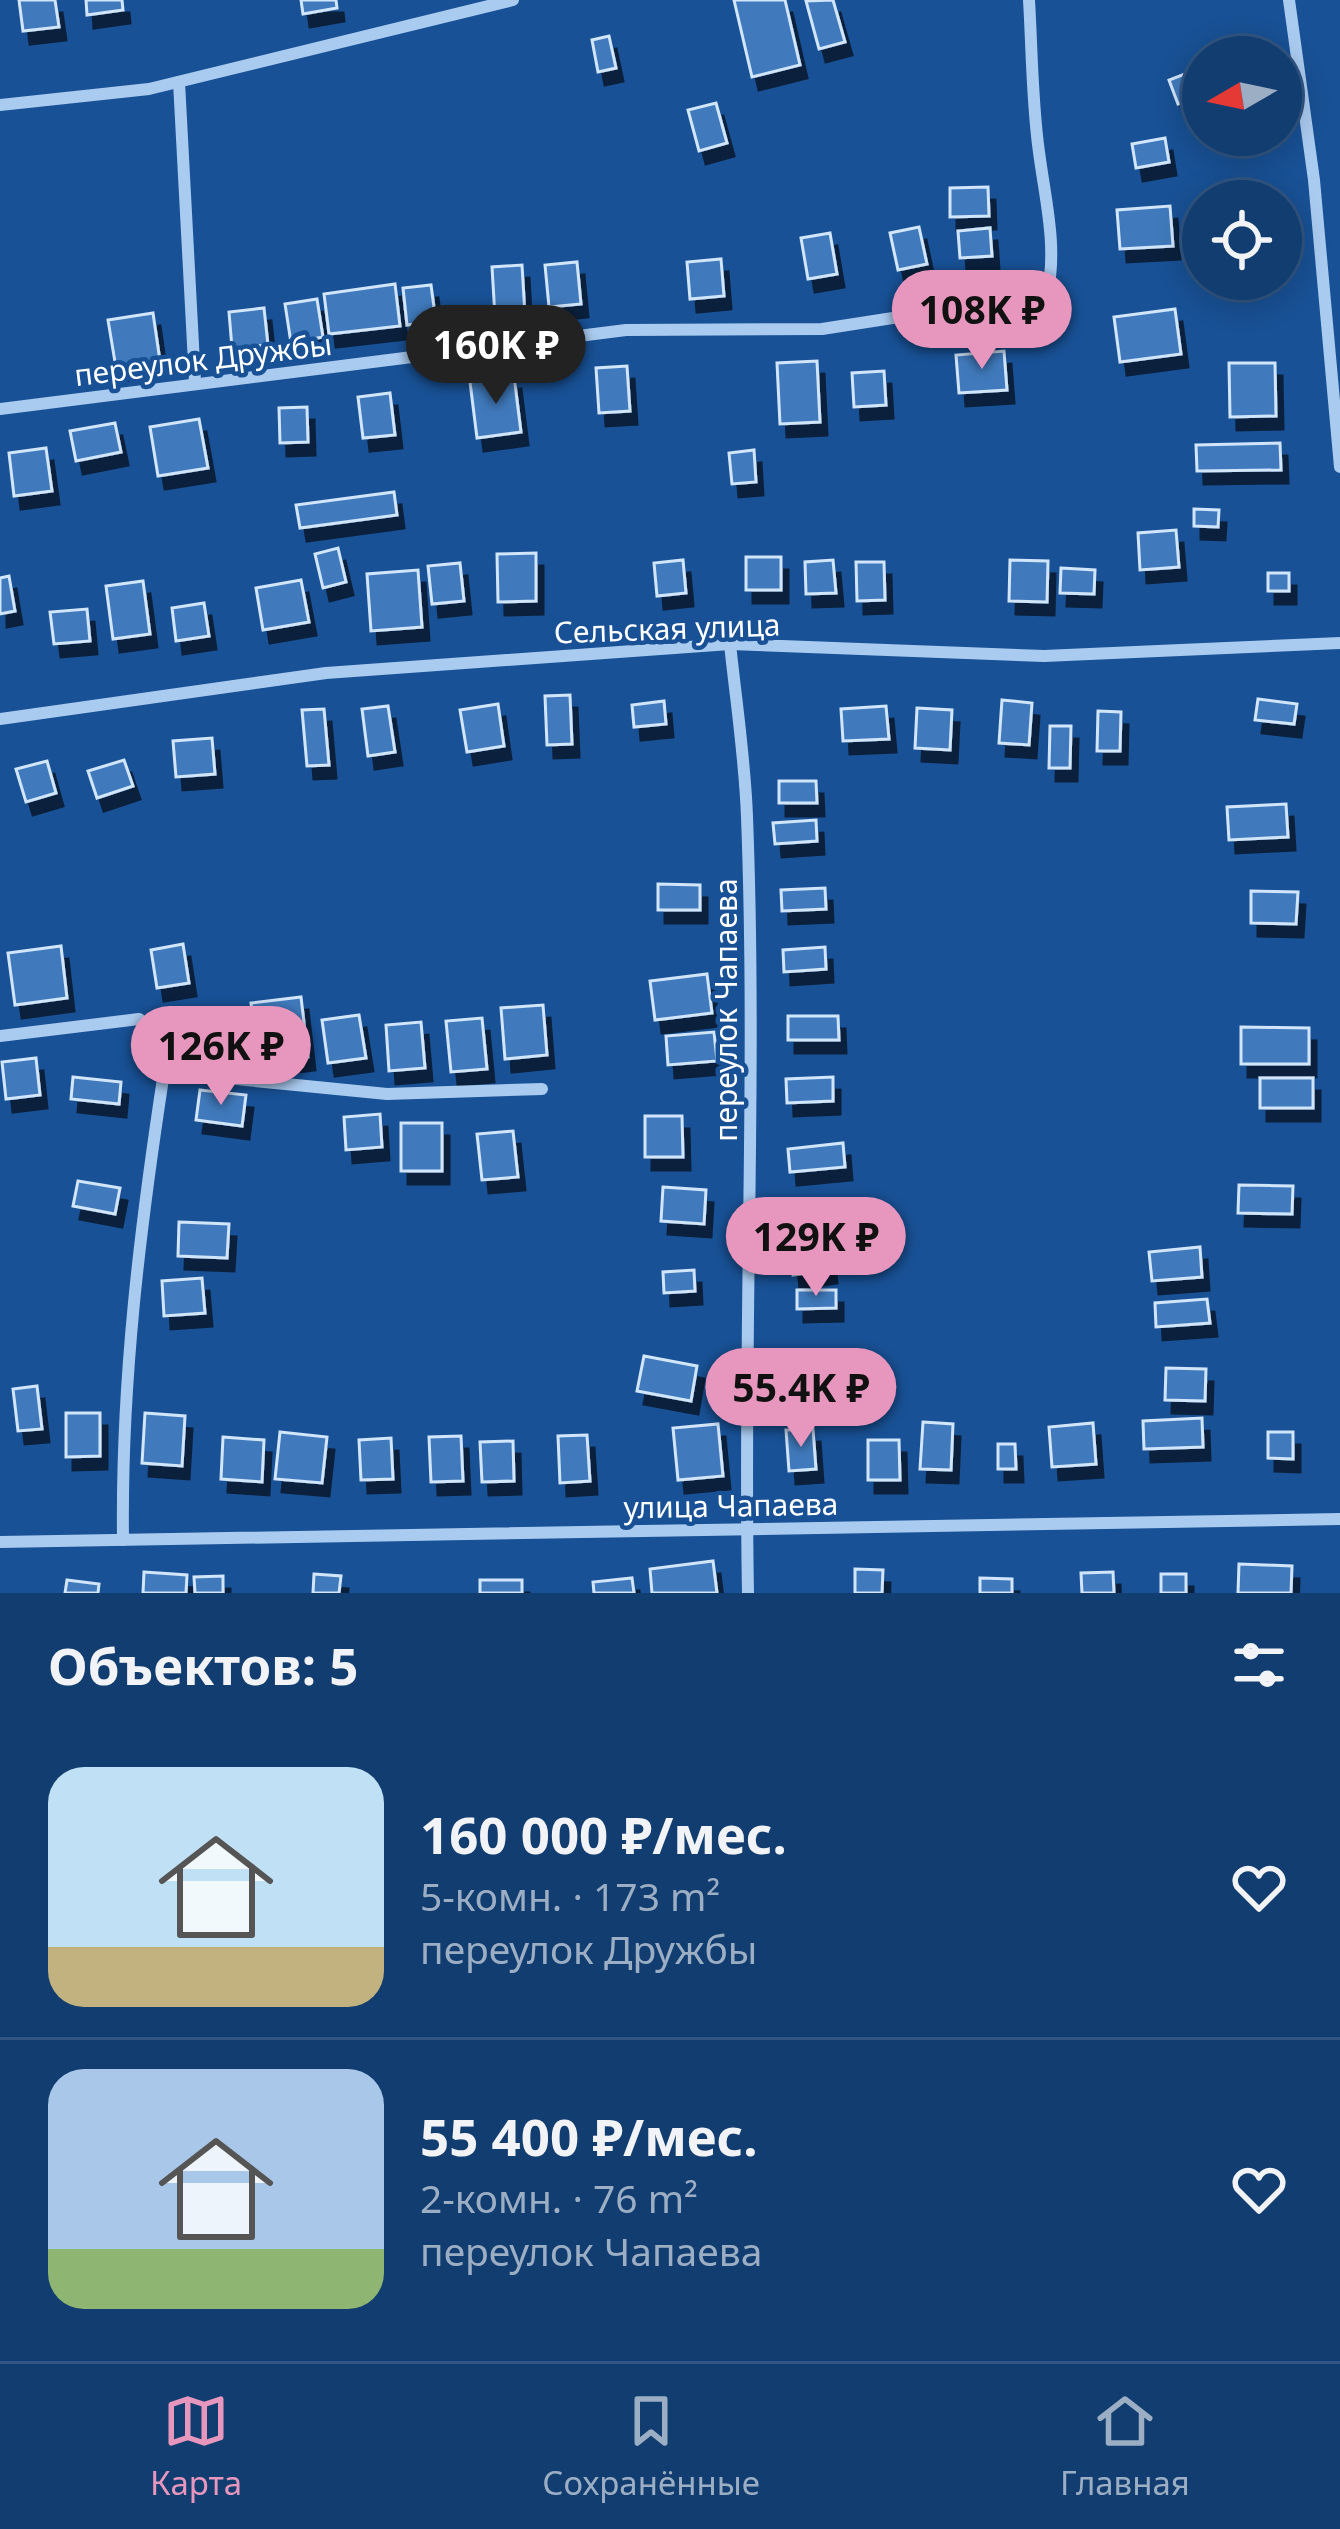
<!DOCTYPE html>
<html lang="ru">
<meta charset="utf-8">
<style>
:root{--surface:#123d70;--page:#1f4878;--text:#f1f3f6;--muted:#9caec3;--line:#315683;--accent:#e797bd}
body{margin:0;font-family:"Noto Sans",sans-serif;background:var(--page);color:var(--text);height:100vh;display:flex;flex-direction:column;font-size:45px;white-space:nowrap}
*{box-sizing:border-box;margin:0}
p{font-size:39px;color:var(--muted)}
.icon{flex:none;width:66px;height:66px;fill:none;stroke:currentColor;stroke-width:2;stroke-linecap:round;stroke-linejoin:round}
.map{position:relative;height:1593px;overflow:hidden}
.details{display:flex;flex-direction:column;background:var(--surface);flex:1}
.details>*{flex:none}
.needle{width:78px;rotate:261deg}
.buttons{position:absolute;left:1182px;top:36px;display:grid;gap:24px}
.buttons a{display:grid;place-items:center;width:120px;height:120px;border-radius:50%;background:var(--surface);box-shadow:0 6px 30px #0003,0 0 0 3px var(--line);font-size:60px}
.price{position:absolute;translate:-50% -102px;padding:0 27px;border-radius:42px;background:var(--accent);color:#111;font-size:39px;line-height:78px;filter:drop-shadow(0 3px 6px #0008)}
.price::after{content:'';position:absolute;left:50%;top:72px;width:36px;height:27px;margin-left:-18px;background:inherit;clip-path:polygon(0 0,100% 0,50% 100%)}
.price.current{background:#222;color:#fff}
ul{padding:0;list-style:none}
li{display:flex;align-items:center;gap:36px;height:300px;padding:0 48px}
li+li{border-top:3px solid var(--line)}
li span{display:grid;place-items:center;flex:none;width:336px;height:240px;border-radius:36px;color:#555}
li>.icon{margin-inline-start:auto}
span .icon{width:144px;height:144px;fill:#fffc;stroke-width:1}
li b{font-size:51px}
h2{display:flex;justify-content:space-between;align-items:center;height:144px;padding:0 48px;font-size:51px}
.menu{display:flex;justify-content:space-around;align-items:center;height:168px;border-top:3px solid var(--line);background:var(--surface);font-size:33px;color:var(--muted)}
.menu a{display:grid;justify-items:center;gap:6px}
.menu .current{color:var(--accent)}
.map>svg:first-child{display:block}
.building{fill:#417abc;stroke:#d1e5fb;stroke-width:3;filter:url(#shadow)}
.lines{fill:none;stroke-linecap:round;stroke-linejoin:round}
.street{stroke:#aacbf0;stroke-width:12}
.labels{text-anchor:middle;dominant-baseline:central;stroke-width:9;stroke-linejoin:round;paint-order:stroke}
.street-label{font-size:30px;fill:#fff;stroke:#185195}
</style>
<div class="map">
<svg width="1340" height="1593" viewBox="0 0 1340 1593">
<defs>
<filter id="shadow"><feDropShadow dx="7" dy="13" stdDeviation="0" flood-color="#0009"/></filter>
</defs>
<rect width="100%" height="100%" fill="#185195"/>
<g class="building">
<polygon points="19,0 55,0 59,27 23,31"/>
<polygon points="86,0 122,0 123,10 87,15"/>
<polygon points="301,0 336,0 337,8 303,14"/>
<polygon points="734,0 785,0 800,65 752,77"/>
<polygon points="833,0 845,42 819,49 806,1"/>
<polygon points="609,36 616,68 598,72 592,40"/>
<polygon points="1203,67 1203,94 1178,104 1169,80"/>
<polygon points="716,103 727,143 699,151 688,110"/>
<polygon points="1165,138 1169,162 1136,168 1132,144"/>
<polygon points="988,187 989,216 950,217 950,188"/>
<polygon points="1170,206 1173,246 1120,249 1117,210"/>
<polygon points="919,227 927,264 898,270 890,233"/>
<polygon points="990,228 992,256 960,258 958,231"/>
<polygon points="830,233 837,274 808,279 801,238"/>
<polygon points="721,259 724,296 690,299 687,262"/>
<polygon points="577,262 581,304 549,307 545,265"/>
<polygon points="522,265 525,315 495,317 492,267"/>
<polygon points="395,284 400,326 329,334 324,294"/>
<polygon points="431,285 436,322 407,325 403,288"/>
<polygon points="317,299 323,337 291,343 285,304"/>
<polygon points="264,308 268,345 232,348 229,312"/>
<polygon points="1175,309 1181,354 1120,362 1114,317"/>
<polygon points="153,313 160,361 116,368 108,320"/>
<polygon points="1004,351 1007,390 959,393 956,355"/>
<polygon points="817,361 820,422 780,424 777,363"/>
<polygon points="1229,363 1275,363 1276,416 1230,417"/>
<polygon points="627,366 630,411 599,413 596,368"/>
<polygon points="884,371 886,405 854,407 852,373"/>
<polygon points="514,376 521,432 477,438 470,382"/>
<polygon points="390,393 395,435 363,438 358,397"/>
<polygon points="307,407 308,442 280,443 279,408"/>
<polygon points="199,419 208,468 158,476 150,427"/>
<polygon points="115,423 121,452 76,461 70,431"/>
<polygon points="1280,443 1281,470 1197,471 1196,445"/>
<polygon points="46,448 52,491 14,496 9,453"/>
<polygon points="754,450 756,482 732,484 729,453"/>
<polygon points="394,492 397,515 300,528 296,505"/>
<polygon points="1194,509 1219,510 1218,527 1194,526"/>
<polygon points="1176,530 1179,567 1140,570 1138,533"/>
<polygon points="338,548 346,582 323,588 315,554"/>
<polygon points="536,553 536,601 498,602 497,554"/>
<rect x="746" y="557" width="35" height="33"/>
<polygon points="683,560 686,593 657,596 654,563"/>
<polygon points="833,560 836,593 806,594 805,562"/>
<polygon points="1010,560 1048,561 1047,602 1009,601"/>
<polygon points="856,562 884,562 885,600 857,601"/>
<polygon points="460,563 464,601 432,604 428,566"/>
<polygon points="1061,568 1095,570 1094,594 1060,593"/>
<polygon points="418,570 422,627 371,631 367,574"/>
<rect x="1268" y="573" width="21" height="18"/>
<polygon points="9,576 15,611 0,614 0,578"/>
<polygon points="301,580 309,622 263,630 256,588"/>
<polygon points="143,581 150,634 113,639 106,586"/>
<polygon points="204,603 209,636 176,641 172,608"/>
<polygon points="87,609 90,641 54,644 50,612"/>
<polygon points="570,695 572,744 547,745 545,696"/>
<polygon points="1258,699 1297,704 1294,724 1255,720"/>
<polygon points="1002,700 1032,703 1029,745 999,743"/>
<polygon points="664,701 666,724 634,727 632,705"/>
<polygon points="498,704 504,746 467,752 460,710"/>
<polygon points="388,706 395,752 368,756 362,709"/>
<polygon points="886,706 889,739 843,741 841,709"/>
<polygon points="917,708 952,710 950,750 915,748"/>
<polygon points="324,709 329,765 307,766 302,710"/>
<polygon points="1098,711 1121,712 1120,751 1097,751"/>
<polygon points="1050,726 1071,726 1070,768 1049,768"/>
<polygon points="212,738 215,774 176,777 173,741"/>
<polygon points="124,760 133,786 97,798 88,771"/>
<polygon points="47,761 56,793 26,802 16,769"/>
<polygon points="779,781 816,781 817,803 779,803"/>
<polygon points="1286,804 1288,837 1229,840 1227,807"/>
<polygon points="816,820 817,841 775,844 773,823"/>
<polygon points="658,884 700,885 700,910 658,910"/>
<polygon points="825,888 826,909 782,911 781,890"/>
<polygon points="1251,891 1298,892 1296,924 1251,923"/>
<polygon points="183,944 189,983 157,988 151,950"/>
<polygon points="61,946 67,998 15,1005 8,953"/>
<polygon points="825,947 826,969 784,972 783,950"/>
<polygon points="707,974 712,1013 655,1020 650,981"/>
<polygon points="301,997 308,1057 258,1063 251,1003"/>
<polygon points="543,1005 547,1055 505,1059 501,1008"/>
<polygon points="359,1015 366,1058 328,1063 322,1020"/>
<polygon points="788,1016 838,1016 839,1040 788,1040"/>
<polygon points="482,1018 487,1069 451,1072 446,1021"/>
<polygon points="421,1022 425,1068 389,1071 386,1025"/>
<polygon points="1241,1027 1309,1028 1309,1064 1241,1064"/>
<polygon points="714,1032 717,1061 668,1065 666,1036"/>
<polygon points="36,1058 40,1095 6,1099 2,1062"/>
<polygon points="73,1077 121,1082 119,1104 71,1099"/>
<polygon points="833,1077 833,1101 787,1103 786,1079"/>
<rect x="1260" y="1078" width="53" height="30"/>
<polygon points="200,1090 246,1095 242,1126 196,1120"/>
<polygon points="380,1114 382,1147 346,1150 344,1117"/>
<polygon points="645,1116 682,1116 683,1157 645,1157"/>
<rect x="401" y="1123" width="41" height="48"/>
<polygon points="513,1131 518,1177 482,1180 477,1134"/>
<polygon points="843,1143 845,1167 790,1172 788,1149"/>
<polygon points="78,1181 120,1188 115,1214 73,1206"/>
<polygon points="1239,1185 1293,1186 1292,1214 1238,1213"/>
<polygon points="663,1187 706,1190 704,1224 661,1221"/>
<polygon points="179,1222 229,1224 227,1258 178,1256"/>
<polygon points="827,1243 830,1270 793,1275 790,1248"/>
<polygon points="1200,1247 1202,1277 1152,1281 1149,1252"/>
<polygon points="694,1270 695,1291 664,1293 663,1272"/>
<polygon points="202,1278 205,1313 164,1316 162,1281"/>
<polygon points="797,1290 836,1290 836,1308 797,1309"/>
<polygon points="1207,1299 1210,1323 1156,1327 1155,1303"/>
<polygon points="791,1350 831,1355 826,1391 786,1386"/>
<polygon points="644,1356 697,1366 691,1401 637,1391"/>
<polygon points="1166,1368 1206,1369 1205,1401 1165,1400"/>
<polygon points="37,1386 42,1429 18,1431 13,1389"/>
<polygon points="66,1413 100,1413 100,1456 66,1457"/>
<polygon points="145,1413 185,1416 182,1466 142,1463"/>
<polygon points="1202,1418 1203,1447 1144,1449 1143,1421"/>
<polygon points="923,1422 953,1424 951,1470 920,1469"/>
<polygon points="1093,1423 1096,1464 1052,1467 1049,1427"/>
<polygon points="718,1424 723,1476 678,1480 673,1428"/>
<polygon points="813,1429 816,1469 789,1471 786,1430"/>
<polygon points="280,1432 327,1437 322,1483 275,1479"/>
<polygon points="1268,1432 1293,1432 1293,1459 1268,1458"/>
<polygon points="587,1435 590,1481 560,1483 558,1436"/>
<polygon points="461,1436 463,1481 431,1482 429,1437"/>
<polygon points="223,1437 264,1440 262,1482 221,1479"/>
<polygon points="391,1438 393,1479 361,1480 359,1440"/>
<polygon points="868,1440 899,1440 900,1480 868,1480"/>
<polygon points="513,1441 514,1481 482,1482 480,1442"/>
<polygon points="998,1444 1015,1444 1016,1469 998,1469"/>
<polygon points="713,1561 717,1593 652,1593 650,1569"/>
<polygon points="1239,1564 1292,1566 1291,1593 1238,1593"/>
<polygon points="855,1569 883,1570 882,1593 855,1593"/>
<polygon points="144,1572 187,1575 186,1593 143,1593"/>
<polygon points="1113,1572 1114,1593 1082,1593 1081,1573"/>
<polygon points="314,1574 341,1576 339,1593 313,1593"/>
<rect x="1161" y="1574" width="25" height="19"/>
<polygon points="223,1576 223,1593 195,1593 194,1577"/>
<polygon points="632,1578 634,1593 594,1593 593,1582"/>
<polygon points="980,1578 1012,1579 1012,1593 980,1593"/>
<polygon points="67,1580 99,1584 98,1593 65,1593"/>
<rect x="480" y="1580" width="42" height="13"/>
</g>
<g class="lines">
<g class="street">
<polyline points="1289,0 1314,180 1340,467"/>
<polyline points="179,82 195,382"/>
<polyline points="0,105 149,89 513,0"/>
<path d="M0 409 626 330 822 329 1047 294C1058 248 1045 199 1039 152 1032 103 1032 50 1029 0"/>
<path d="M730 644C736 701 745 759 747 817 757 1076 743 1334 748 1593"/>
<polyline points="0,719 326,673 730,644 1044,656 1340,643"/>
<polyline points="0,1036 139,1019 158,1032 164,1072 387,1094 542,1089"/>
<path d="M123 1540C121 1382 140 1228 164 1072"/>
<polyline points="0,1542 1340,1519"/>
</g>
</g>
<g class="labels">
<g class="street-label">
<text transform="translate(203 359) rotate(-7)">переулок Дружбы</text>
<text transform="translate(667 628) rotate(-2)">Сельская улица</text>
<text transform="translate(725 1010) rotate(-90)">переулок Чапаева</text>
<text transform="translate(731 1505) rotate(-1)">улица Чапаева</text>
</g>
</g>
</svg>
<div class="buttons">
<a><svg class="needle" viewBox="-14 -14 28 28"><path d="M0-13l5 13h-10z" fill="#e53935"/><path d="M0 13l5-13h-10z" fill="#9caec3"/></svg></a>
<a><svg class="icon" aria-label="locate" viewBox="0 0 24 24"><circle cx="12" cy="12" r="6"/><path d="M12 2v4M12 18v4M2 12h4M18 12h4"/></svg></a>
</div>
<b class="price" style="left:982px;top:372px">108K ₽</b>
<b class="price current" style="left:496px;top:407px">160K ₽</b>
<b class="price" style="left:221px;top:1108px">126K ₽</b>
<b class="price" style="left:816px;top:1299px">129K ₽</b>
<b class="price" style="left:801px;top:1450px">55.4K ₽</b>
</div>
<section class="details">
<h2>Объектов: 5<svg class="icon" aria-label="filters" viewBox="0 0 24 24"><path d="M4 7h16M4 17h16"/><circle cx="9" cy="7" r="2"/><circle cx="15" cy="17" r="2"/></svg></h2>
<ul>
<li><span style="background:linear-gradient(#bfe0f5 75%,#c2b280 0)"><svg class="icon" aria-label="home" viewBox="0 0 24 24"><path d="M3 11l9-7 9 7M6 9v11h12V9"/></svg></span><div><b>160 000 ₽/мес.</b><p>5-комн. · 173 m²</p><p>переулок Дружбы</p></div><svg class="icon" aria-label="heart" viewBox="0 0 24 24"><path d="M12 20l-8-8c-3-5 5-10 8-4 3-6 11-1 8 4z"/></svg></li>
<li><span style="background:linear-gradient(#a9c7e8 75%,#8fb573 0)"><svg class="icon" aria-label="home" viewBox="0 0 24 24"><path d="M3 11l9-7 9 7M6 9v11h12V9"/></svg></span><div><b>55 400 ₽/мес.</b><p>2-комн. · 76 m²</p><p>переулок Чапаева</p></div><svg class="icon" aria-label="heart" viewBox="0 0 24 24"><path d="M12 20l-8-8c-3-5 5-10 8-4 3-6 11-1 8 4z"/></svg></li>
</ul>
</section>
<nav class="menu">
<a class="current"><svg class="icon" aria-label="map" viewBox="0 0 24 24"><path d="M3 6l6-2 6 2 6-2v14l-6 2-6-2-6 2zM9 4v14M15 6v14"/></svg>Карта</a>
<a><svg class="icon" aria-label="saved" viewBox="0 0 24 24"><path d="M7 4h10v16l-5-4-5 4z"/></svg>Сохранённые</a>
<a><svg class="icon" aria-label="home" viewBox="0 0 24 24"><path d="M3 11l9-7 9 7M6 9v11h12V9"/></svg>Главная</a>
</nav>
